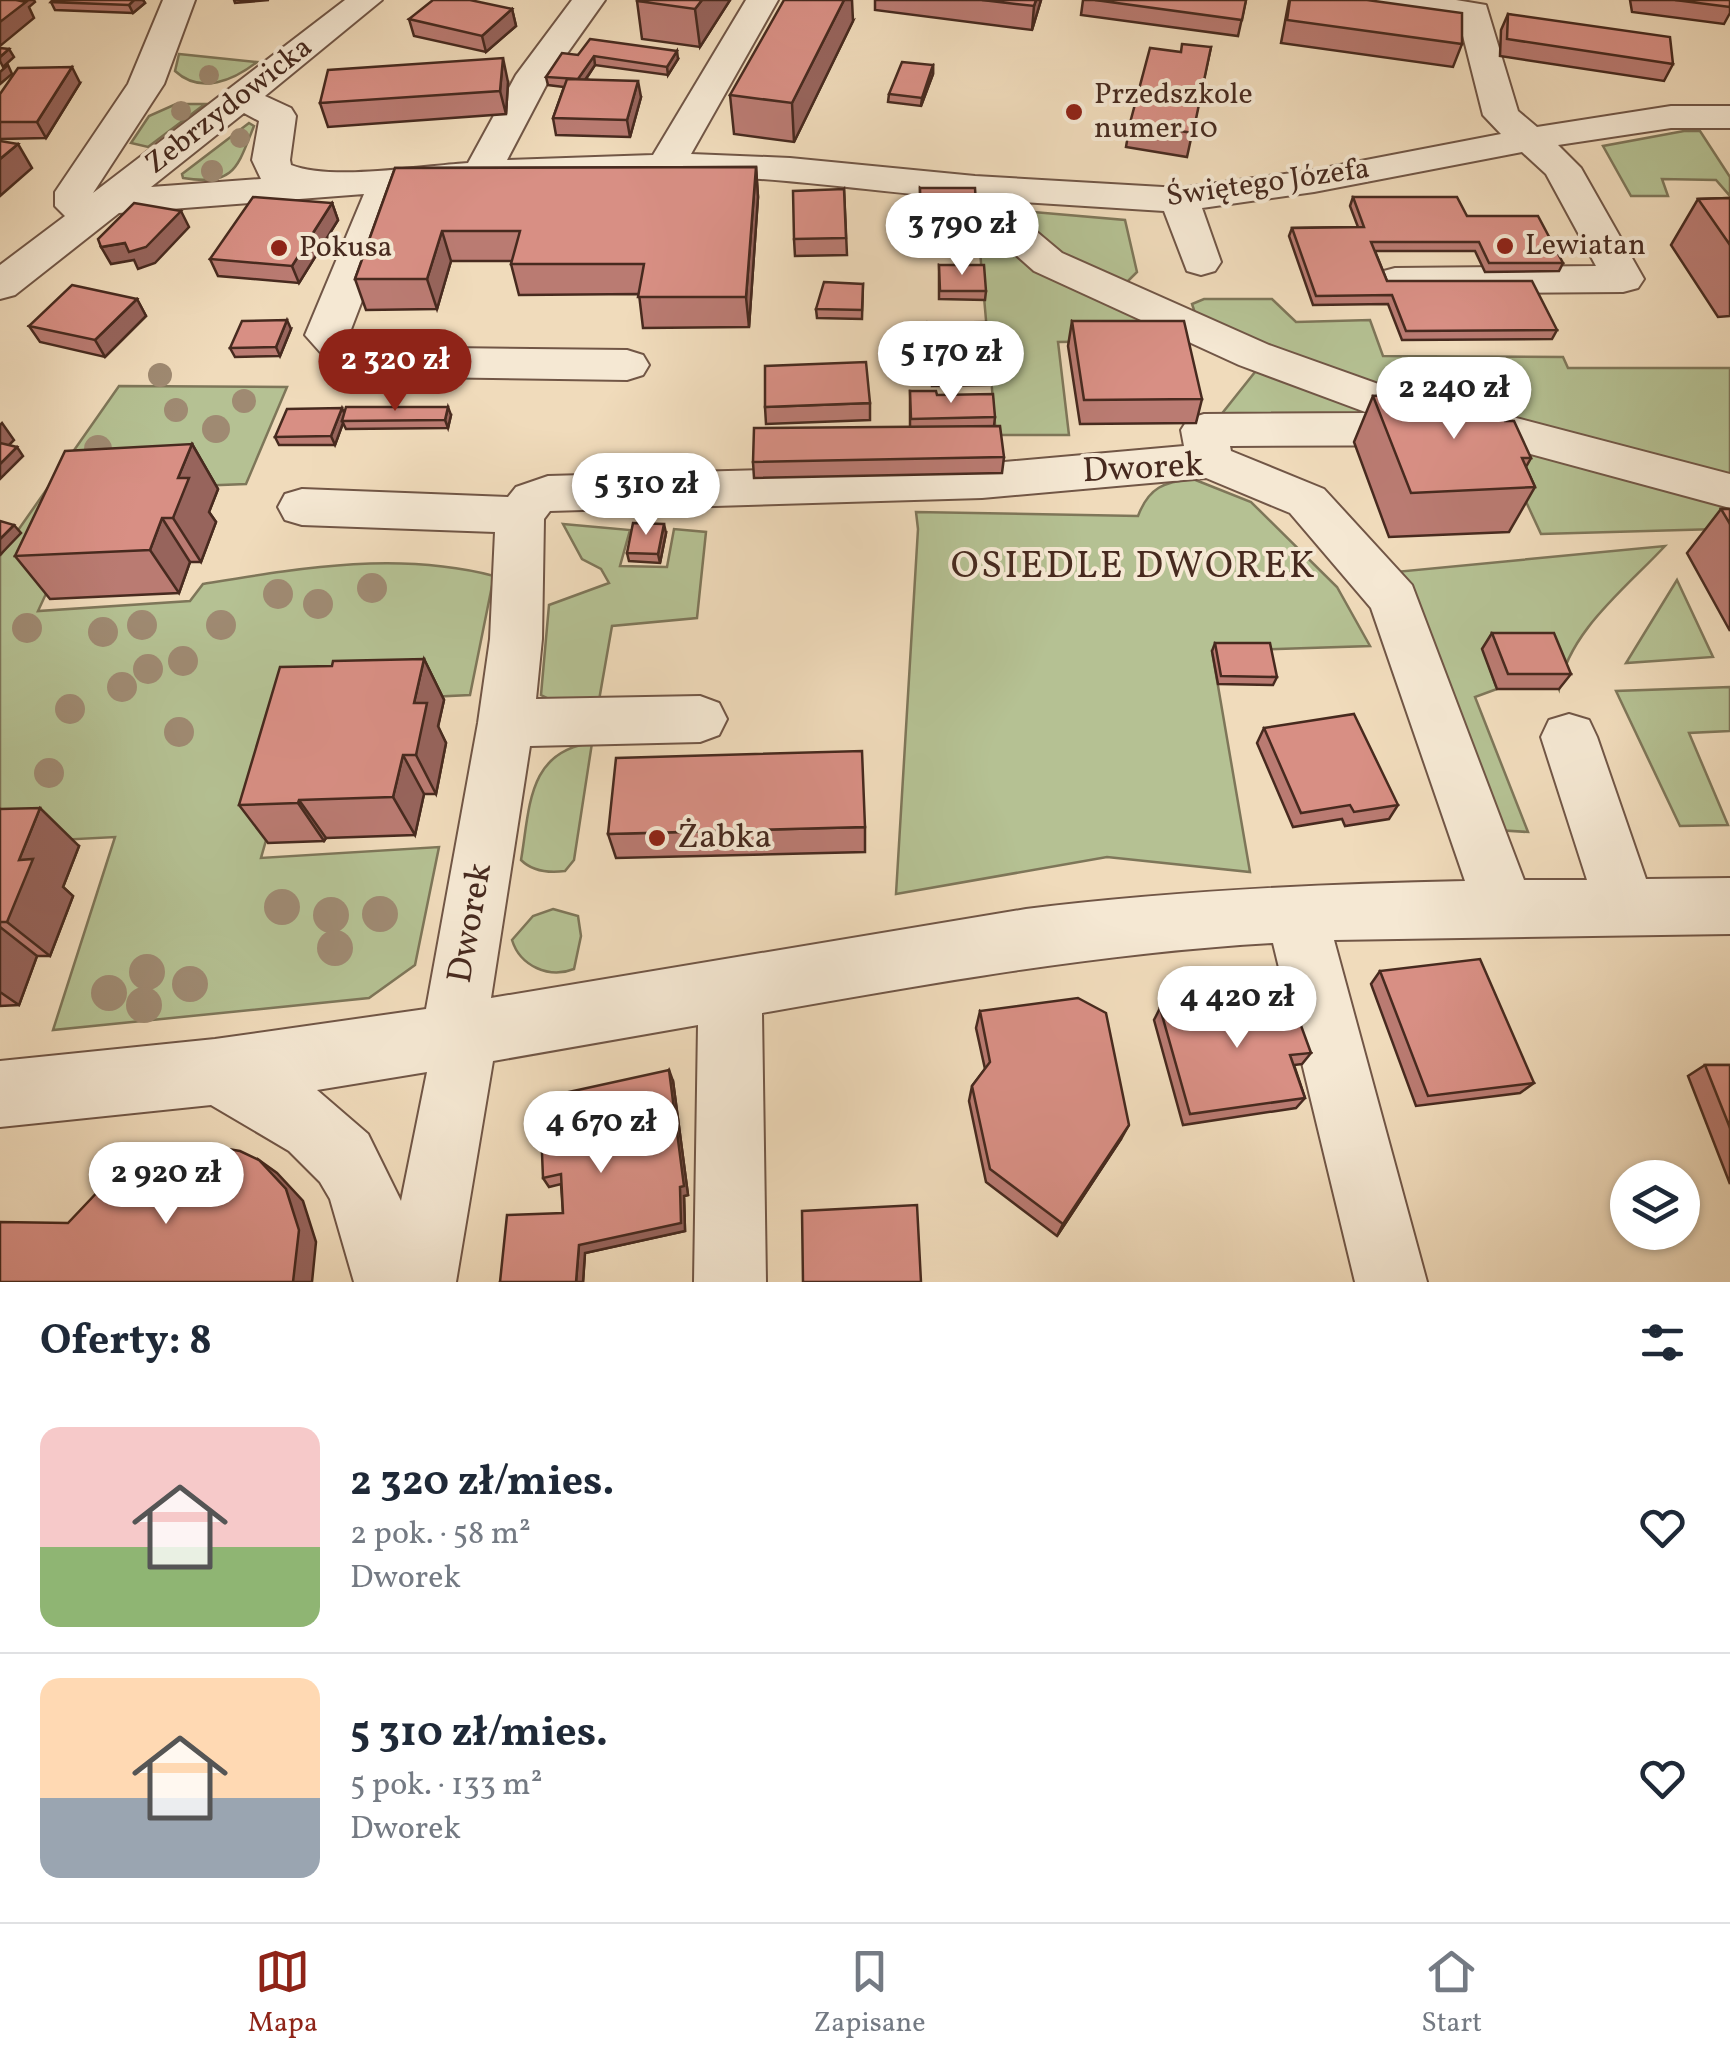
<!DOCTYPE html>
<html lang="pl">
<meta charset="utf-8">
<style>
:root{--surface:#fff;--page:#f2f2f3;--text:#1f2937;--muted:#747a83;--line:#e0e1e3;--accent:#8f2418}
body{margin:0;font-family:Vollkorn,serif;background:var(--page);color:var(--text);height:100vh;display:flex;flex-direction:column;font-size:38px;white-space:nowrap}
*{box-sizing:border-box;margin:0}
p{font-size:32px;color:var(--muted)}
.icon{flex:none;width:55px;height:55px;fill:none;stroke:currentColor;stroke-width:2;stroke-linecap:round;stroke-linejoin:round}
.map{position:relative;height:1282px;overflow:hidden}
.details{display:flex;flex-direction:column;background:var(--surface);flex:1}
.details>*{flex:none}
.tools{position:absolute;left:1610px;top:1160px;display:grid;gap:20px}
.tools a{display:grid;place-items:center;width:90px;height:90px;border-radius:50%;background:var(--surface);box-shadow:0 2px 8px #0004;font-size:50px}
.price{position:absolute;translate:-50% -85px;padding:0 22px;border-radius:35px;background:#fff;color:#222;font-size:32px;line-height:65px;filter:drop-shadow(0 2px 5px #0008)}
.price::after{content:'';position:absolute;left:50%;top:60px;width:30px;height:22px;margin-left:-15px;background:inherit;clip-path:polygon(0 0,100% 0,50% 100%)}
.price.selected{background:var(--accent);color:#fff}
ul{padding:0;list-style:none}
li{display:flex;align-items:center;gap:30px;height:250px;padding:0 40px}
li+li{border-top:2px solid var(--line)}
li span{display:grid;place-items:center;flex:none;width:280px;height:200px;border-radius:20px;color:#555}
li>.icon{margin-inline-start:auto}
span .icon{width:120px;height:120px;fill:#fffc;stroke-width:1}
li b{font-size:42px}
h2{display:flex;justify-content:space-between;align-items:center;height:120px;padding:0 40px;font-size:42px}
.tab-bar{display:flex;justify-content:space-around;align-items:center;height:140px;border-top:2px solid var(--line);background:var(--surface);font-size:28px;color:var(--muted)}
.tab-bar a{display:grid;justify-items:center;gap:5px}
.tab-bar .selected{color:var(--accent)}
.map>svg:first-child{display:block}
.green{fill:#b5c193;stroke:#7e7659;stroke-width:2.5}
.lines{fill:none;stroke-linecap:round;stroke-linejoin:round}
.minor-casing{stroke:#715646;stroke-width:4}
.minor{fill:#f5e8d3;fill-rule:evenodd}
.tree{fill:#9f8a72}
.wall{fill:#ba7b72;stroke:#472a1f;stroke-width:2.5}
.shaded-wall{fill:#97645c;stroke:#472a1f;stroke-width:2.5}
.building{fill:#d88f84;stroke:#472a1f;stroke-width:2.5}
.poi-dot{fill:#8f2418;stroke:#f5e8d3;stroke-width:4}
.labels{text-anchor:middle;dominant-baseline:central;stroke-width:8;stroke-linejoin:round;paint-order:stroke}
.far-poi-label{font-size:30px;fill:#472a1f;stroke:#f5e8d3;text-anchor:start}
.far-street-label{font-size:30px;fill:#472a1f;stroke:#f5e8d3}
.street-label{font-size:35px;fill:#472a1f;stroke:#f5e8d3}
.poi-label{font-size:35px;fill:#472a1f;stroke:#f5e8d3;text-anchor:start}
.neighbourhood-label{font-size:38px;letter-spacing:2.5px;fill:#472a1f;stroke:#f5e8d3}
</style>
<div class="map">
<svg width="1730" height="1282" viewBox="0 0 1730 1282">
<rect width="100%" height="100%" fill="#f0dbbb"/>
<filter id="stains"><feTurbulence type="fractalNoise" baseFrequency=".002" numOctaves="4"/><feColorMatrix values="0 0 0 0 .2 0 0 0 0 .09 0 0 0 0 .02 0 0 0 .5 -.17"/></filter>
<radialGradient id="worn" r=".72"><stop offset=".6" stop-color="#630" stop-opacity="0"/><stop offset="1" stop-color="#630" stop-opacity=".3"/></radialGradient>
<g class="green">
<path d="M179 54 257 62C234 80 201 95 175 71Z"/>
<polygon points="176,104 205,104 148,147 131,143 149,116"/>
<path d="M249 123 254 126C237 168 235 186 183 178L182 174Z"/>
<polygon points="1684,131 1700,131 1730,177 1730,196 1716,180 1662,179 1668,196 1631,196 1603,146"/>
<polygon points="976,205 995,207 1181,340 1058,342 1069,435 996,435"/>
<polygon points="1010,210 1125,220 1137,272 1125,284 1030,243"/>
<polygon points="1204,299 1272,299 1296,322 1370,320 1383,356 1563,357 1568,368 1730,368 1730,483 1381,392 1196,316 1192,304"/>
<polygon points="1259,367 1405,420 1216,421"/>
<path d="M119 386 287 387 246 484 94 490 38 611 190 601 203 584C301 568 397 551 494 576L470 695 305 703 261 858 439 847 415 965 369 998 53 1030 115 837 0 843V556Z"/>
<polygon points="1497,439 1730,502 1730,521 1718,529 1541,534"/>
<path d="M1193 479 1251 502 1337 587 1370 646 1212 651 1250 872 1107 857 896 894 918 529 916 512 1138 516C1149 487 1164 482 1193 479Z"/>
<polygon points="563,524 630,530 620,566 667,567 674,529 706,532 697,618 612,626 598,706 578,713 541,695 549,605 609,583 601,569 582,559"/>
<path d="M1665 546C1627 587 1568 632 1559 689L1543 648 1483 649 1497 689 1475 697 1528 832 1496 830 1395 572Z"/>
<polygon points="1677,580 1713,657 1626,663"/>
<polygon points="1730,687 1730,731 1689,733 1728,825 1680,826 1616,691"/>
<path d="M592 743 574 860 565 871C549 873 532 871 521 860 530 808 527 751 592 743Z"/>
<path d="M553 909 578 916 581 936 574 969C549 979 520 966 512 940L533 916Z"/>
</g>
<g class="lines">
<defs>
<path id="minor" d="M163 0H195L164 84 93 193 345 0H382L265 96 291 108 296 116 290 160 291 165C331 181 422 166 468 163L516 75 572 0H605L551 76 507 160 653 155 746 0H778L691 154 790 158 975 176 1180 188 1314 170 1501 134 1483 115 1459 20 1371 10 1359 7 1355 0H1456L1486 5 1518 111 1537 127 1671 106H1730V128H1671L1558 145 1581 168 1644 279 1638 288 1623 292 1395 294 1380 290 1374 281 1380 272 1395 268 1596 266 1546 174 1522 152 1314 192 1202 208 1221 262 1215 271 1201 275 1187 271 1164 211 1022 202 1031 227 1062 253 1269 345 1437 405 1442 413H1497L1730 474V508L1497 445 1230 446 1231 451 1324 489 1412 585 1524 880H1587L1541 737 1549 720 1569 714 1589 720 1597 737 1646 879 1730 878V934L1334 940 1427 1282H1355L1273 943C1100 953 932 983 762 1013L766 1282H694L698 1025 493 1061 456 1282H354L330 1199 320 1182 289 1151 211 1105 0 1127V1061L215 1039 426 1009 478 723 490 639 495 532 302 525 285 520 278 507 285 494 302 489 508 497 516 487 548 476 982 464 1184 446 1181 430 1188 419 1204 414 1368 413 1239 365 1034 271 1000 241 989 223 983 200C889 194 796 178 701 176 602 175 502 183 404 191L350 332 364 347 627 350 643 355 649 365 643 375 627 380 353 376 337 371 305 335 364 194 119 213 15 295 0 299V265L65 216 55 206V192L128 84ZM244 113 259 121 252 160 261 179 151 187ZM1206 478 1290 513 1371 608 1465 881C1318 884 1172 891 1026 909L491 998 530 746 700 742 719 735 727 719 719 703 700 696 536 699 542 639 544 519 550 511 982 498ZM427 1072 401 1201 368 1134 317 1090Z"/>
</defs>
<use href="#minor" class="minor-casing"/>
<use href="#minor" class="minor"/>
</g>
<g class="tree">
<circle cx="209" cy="75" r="10"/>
<circle cx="181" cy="111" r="10"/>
<circle cx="240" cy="138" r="10"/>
<circle cx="212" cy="171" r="11"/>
<circle cx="160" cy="375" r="12"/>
<circle cx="244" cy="401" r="12"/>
<circle cx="176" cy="410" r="12"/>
<circle cx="216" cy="429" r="14"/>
<circle cx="98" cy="449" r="14"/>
<circle cx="372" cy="588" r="15"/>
<circle cx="278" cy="594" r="15"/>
<circle cx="318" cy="604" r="15"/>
<circle cx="142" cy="625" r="15"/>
<circle cx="221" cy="625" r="15"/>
<circle cx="27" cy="628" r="15"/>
<circle cx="103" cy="632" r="15"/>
<circle cx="183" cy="661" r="15"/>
<circle cx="148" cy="669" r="15"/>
<circle cx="122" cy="687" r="15"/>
<circle cx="70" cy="709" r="15"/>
<circle cx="179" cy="732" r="15"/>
<circle cx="49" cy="773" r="15"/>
<circle cx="282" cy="907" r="18"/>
<circle cx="380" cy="914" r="18"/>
<circle cx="331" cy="915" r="18"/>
<circle cx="335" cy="948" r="18"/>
<circle cx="147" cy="972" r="18"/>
<circle cx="190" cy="984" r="18"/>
<circle cx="109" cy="993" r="18"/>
<circle cx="144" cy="1005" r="18"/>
</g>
<g class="wall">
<polygon points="53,0 143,0 145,3 133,13 55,10 51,2"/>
<polygon points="234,0 269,0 235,3"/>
<polygon points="730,0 700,47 642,39 637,1"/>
<polygon points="875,0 1041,0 1032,30 875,10"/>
<polygon points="1083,0 1246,0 1238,36 1081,15"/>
<polygon points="1289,0 1367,0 1462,44 1453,67 1281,43"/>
<polygon points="1630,0 1730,0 1730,13 1724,24 1632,12"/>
<polygon points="512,9 516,26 486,52 414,36 409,19"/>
<polygon points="1508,14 1673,64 1664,81 1500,56 1501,30"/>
<polygon points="853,21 794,142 734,134 730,95"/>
<polygon points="1211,47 1187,157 1126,147 1130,123 1181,52"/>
<polygon points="578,55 678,59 668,75 595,65 586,79 641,97 630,137 556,135 553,118 564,87 548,85 546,77"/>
<polygon points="933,65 933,74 921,106 888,102 889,94"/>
<polygon points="508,82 506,114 328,127 320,103"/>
<polygon points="80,83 46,138 0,139 0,94"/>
<polygon points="756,167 758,197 749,327 643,328 639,294 519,295 511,264 512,261 451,261 437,309 366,310 355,279 395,168"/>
<polygon points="920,188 978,238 976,255 920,254"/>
<polygon points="844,189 847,255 795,256 794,239"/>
<polygon points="1353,197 1467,216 1563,263 1559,271 1485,272 1475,251 1375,251 1387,281 1557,330 1552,339 1402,340 1388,304 1313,305 1289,236 1292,228 1358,227 1350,206"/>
<polygon points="1730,198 1730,316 1718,317 1671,245 1698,199"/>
<polygon points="332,203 338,220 299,283 218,276 210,259"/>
<polygon points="939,265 986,291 985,300 939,299"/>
<polygon points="863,284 862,319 817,318 816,309"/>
<polygon points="137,299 146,316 105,357 40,342 29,326"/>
<polygon points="1072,321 1202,399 1196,423 1080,424 1068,346"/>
<polygon points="928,323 991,368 989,385 932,386 928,340"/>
<polygon points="291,329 280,356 235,357 230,348"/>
<polygon points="910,391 937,395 995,417 994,426 1004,457 1002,473 754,478 753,462 910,427"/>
<polygon points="1373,396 1505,421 1531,458 1526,467 1535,487 1509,532 1389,537 1354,442"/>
<polygon points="870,403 870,420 766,424 765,407"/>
<polygon points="344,413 451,415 448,428 346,429 343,423 335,445 279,445 275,437"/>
<polygon points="192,444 218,489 209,512 216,522 201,562 190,562 179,593 50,599 15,556"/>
<polygon points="1721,509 1730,509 1730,631 1687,553"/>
<polygon points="666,533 660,563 629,561 627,553"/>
<polygon points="1492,633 1571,674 1559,689 1497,689 1482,649"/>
<polygon points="1215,643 1277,677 1273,685 1218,684 1212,651"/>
<polygon points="424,659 444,700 438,727 446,743 436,794 424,794 415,835 326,838 324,841 268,843 239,805 332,666"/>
<polygon points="1264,728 1398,805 1389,819 1345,826 1342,819 1293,827 1257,743"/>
<polygon points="0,809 79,846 63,887 73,896 50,956 37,956 19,1005 0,1006"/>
<polygon points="865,827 865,852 616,858 608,834"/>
<polygon points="1380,971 1534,1083 1520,1093 1416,1106 1371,984"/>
<polygon points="1160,1008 1311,1053 1302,1064 1294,1065 1305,1098 1296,1108 1183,1125 1154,1020"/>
<polygon points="980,1011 1121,1139 1057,1236 986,1182 969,1101 972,1086 985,1069 976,1028"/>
<polygon points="1705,1065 1730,1065 1730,1184 1688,1076"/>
<polygon points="673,1081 688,1195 684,1196 685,1231 585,1253 583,1282 500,1282 563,1213 561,1184 549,1187 543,1178 557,1125"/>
</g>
<g class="shaded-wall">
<polygon points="10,0 34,0 35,2 29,7 34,18 0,46 0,22"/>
<polygon points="134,0 143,0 145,3 133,13 129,5"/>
<polygon points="702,0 730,0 700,47 695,9"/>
<polygon points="844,0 852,0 853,21 794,142 792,103"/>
<polygon points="1036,0 1041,0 1032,30 1034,6"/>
<polygon points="512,9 516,26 486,52 482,36"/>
<polygon points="9,49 14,57 3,67 0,61 0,57"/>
<polygon points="677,51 678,59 668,75 667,67"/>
<polygon points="594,56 595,65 579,89 577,80"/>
<polygon points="503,58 508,82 506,114 500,91"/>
<polygon points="8,65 12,74 0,84 0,72"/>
<polygon points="933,65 933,74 921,106 922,98"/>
<polygon points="72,67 80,83 46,138 37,122"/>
<polygon points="638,81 641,97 630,137 627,120"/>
<polygon points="18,144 32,168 0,196 0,159"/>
<polygon points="756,167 758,197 749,327 746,297"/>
<polygon points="332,203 338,220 299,283 292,266"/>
<polygon points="181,211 189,227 155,263 138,269 134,260 111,264 101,247 125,243"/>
<polygon points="442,231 451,261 437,309 427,279"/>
<polygon points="137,299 146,316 105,357 95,340"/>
<polygon points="287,320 291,329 280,356 276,347"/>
<polygon points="448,407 451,415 448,428 445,420"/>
<polygon points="342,408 346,417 342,421 343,423 335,445 331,436"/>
<polygon points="2,423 14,440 0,454 0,425"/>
<polygon points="192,444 218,489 209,512 216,522 201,562 173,518 178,478"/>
<polygon points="17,447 23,456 0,479 0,464"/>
<polygon points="162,518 190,562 179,593 150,550"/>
<polygon points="664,524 666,533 660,563 658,554"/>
<polygon points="14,525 21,533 0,555 0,539"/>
<polygon points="424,659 444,700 438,726 446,743 436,794 416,755 414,703"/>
<polygon points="403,755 424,794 415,835 393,797"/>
<polygon points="299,800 326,838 324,841 298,803"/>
<polygon points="40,808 79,846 63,887 73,896 50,956 7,922 19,860"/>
<polygon points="0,927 37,956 19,1005 0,992"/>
<polygon points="669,1070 673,1081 688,1195 684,1196 685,1231 585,1253 583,1282 576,1282 579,1245"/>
<polygon points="1129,1125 1121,1139 1057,1236 1063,1224"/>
<polygon points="259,1160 277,1173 303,1201 316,1242 312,1282 293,1282"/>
</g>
<g class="building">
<polygon points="0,0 16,0 26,2 0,22"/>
<polygon points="53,0 134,0 129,5 51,2"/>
<polygon points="433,0 470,0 512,9 482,36 409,19"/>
<polygon points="637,0 702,0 695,9 637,1"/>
<polygon points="784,0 844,0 792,103 730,95"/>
<polygon points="982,0 1036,0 1034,6"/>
<polygon points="1095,0 1246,0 1242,20"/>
<polygon points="1290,0 1367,0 1462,13 1462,44 1287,20"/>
<polygon points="1675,0 1730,0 1730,7"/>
<polygon points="1508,14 1670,37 1673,64 1507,39"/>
<polygon points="590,39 677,51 667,67 594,56 578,79 546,77 562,53 578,55"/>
<polygon points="1182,44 1211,47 1193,133 1130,123 1150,48 1181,52"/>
<polygon points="0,48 9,49 0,57"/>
<polygon points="503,58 500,91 320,103 328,70"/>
<polygon points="902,62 933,65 922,98 889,94"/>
<polygon points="72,67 37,122 0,122 0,94 18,68"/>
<polygon points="567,79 638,81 627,120 553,118"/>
<polygon points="0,141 18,144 0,159"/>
<polygon points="756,167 746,297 638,297 644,264 511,264 520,231 442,231 427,279 355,279 395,168"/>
<polygon points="920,188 975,188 978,238 921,237"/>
<polygon points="844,189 846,238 794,239 793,191"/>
<polygon points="253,197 332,203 292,266 210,259"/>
<polygon points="1353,197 1457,197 1467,216 1538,216 1563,263 1489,263 1479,242 1371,242 1387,281 1532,281 1557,330 1406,331 1392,295 1316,296 1292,228 1364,227"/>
<polygon points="1730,198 1730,245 1698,199"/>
<polygon points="134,203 181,211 146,247 129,252 125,243 101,247 98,239"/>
<polygon points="939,265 984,265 986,291 940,291"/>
<polygon points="824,282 863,284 862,310 816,309"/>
<polygon points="72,285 137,299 95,340 29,326"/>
<polygon points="287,320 276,347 230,348 242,321"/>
<polygon points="1072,321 1184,321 1202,399 1084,400"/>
<polygon points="986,322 991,368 933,369 928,323"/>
<polygon points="866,362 870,403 765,407 765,366"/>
<polygon points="1489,390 1505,421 1514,421 1531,458 1522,458 1535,487 1411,493 1373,396"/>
<polygon points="910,391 936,391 937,395 993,394 995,417 911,419"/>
<polygon points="346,407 448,407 445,420 342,421"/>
<polygon points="342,408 331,436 275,437 287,409"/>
<polygon points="1000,426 1004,457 753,462 754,428"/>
<polygon points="0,443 17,447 0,464"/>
<polygon points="192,444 178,478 189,478 173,518 162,518 150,550 15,556 65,451"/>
<polygon points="1721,509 1730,509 1730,524"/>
<polygon points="0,521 14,525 0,539"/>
<polygon points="633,523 664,524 658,554 627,553"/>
<polygon points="1492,633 1554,633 1571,674 1508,674"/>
<polygon points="1215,643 1270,643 1277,677 1221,676"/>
<polygon points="424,659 414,703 427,703 416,755 403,755 393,797 299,800 298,803 239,805 280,667 332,666 333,661"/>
<polygon points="1354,714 1398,805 1354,812 1350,805 1301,813 1264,728"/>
<polygon points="862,751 865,827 608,834 616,758"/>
<polygon points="40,808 19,860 33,859 7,922 0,922 0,809"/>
<polygon points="1480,959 1534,1083 1428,1096 1380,971"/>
<polygon points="1288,990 1311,1053 1290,1055 1305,1098 1190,1114 1160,1008"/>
<polygon points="1078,998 1106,1013 1129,1125 1063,1224 990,1169 972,1086 990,1062 980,1011"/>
<polygon points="1705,1065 1730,1065 1730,1128"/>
<polygon points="669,1070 684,1186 680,1187 681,1223 579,1245 576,1282 500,1282 507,1215 563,1213 561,1174 543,1178 541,1128 557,1125 555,1095"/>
<polygon points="197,1144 240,1151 259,1160 286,1189 299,1230 293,1282 0,1282 0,1222 68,1223 105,1184 151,1156"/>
<polygon points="917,1205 921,1282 803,1282 802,1211"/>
</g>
<g class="poi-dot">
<circle cx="1074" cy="112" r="10"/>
<circle cx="1505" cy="246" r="10"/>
<circle cx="279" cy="248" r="10"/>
<circle cx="657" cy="838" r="10"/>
</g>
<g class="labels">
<g class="far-poi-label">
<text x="1094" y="95">Przedszkole<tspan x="1094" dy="34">numer 10</tspan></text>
<text x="1525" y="246">Lewiatan</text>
<text x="299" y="248">Pokusa</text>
</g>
<g class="far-street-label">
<text transform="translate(229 106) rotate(-38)">Zebrzydowicka</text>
<text transform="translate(1268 183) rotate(-8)">Świętego Józefa</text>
</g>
<g class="street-label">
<text transform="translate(1143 469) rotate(-3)">Dworek</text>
<text transform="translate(471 923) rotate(-80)">Dworek</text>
</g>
<g class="poi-label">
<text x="677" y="838">Żabka</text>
</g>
<g class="neighbourhood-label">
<text x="1134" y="567">OSIEDLE DWOREK</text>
</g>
</g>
<rect width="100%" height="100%" filter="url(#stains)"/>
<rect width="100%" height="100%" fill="url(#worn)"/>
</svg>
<div class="tools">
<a><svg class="icon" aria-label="layers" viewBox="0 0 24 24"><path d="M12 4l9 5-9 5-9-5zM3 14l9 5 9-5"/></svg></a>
</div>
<b class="price" style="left:962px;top:278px">3 790 zł</b>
<b class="price" style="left:951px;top:406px">5 170 zł</b>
<b class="price selected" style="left:395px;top:414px">2 320 zł</b>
<b class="price" style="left:1454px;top:442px">2 240 zł</b>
<b class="price" style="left:646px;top:538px">5 310 zł</b>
<b class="price" style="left:1237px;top:1051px">4 420 zł</b>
<b class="price" style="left:601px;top:1176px">4 670 zł</b>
<b class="price" style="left:166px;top:1227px">2 920 zł</b>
</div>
<section class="details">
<h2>Oferty: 8<svg class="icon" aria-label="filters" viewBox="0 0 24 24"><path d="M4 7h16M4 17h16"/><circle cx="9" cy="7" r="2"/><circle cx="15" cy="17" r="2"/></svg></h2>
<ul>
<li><span style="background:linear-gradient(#f6c9c9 60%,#8fb573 0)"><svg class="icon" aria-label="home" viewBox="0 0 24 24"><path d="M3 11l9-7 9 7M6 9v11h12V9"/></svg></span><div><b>2 320 zł/mies.</b><p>2 pok. · 58 m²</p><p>Dworek</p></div><svg class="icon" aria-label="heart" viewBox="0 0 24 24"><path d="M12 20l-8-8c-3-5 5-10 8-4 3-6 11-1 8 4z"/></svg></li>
<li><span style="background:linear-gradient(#ffd9b3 60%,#9aa5b1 0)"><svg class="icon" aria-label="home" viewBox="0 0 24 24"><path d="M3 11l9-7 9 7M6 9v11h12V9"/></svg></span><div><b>5 310 zł/mies.</b><p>5 pok. · 133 m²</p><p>Dworek</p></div><svg class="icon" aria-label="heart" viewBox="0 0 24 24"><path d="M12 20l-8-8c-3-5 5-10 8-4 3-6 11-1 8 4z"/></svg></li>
</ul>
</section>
<nav class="tab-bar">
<a class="selected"><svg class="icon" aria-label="map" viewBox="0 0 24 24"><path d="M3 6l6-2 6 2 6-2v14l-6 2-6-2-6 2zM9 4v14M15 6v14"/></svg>Mapa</a>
<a><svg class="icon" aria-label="saved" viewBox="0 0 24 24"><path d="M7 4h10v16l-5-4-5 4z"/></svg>Zapisane</a>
<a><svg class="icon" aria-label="home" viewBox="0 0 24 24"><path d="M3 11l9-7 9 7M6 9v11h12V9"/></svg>Start</a>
</nav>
